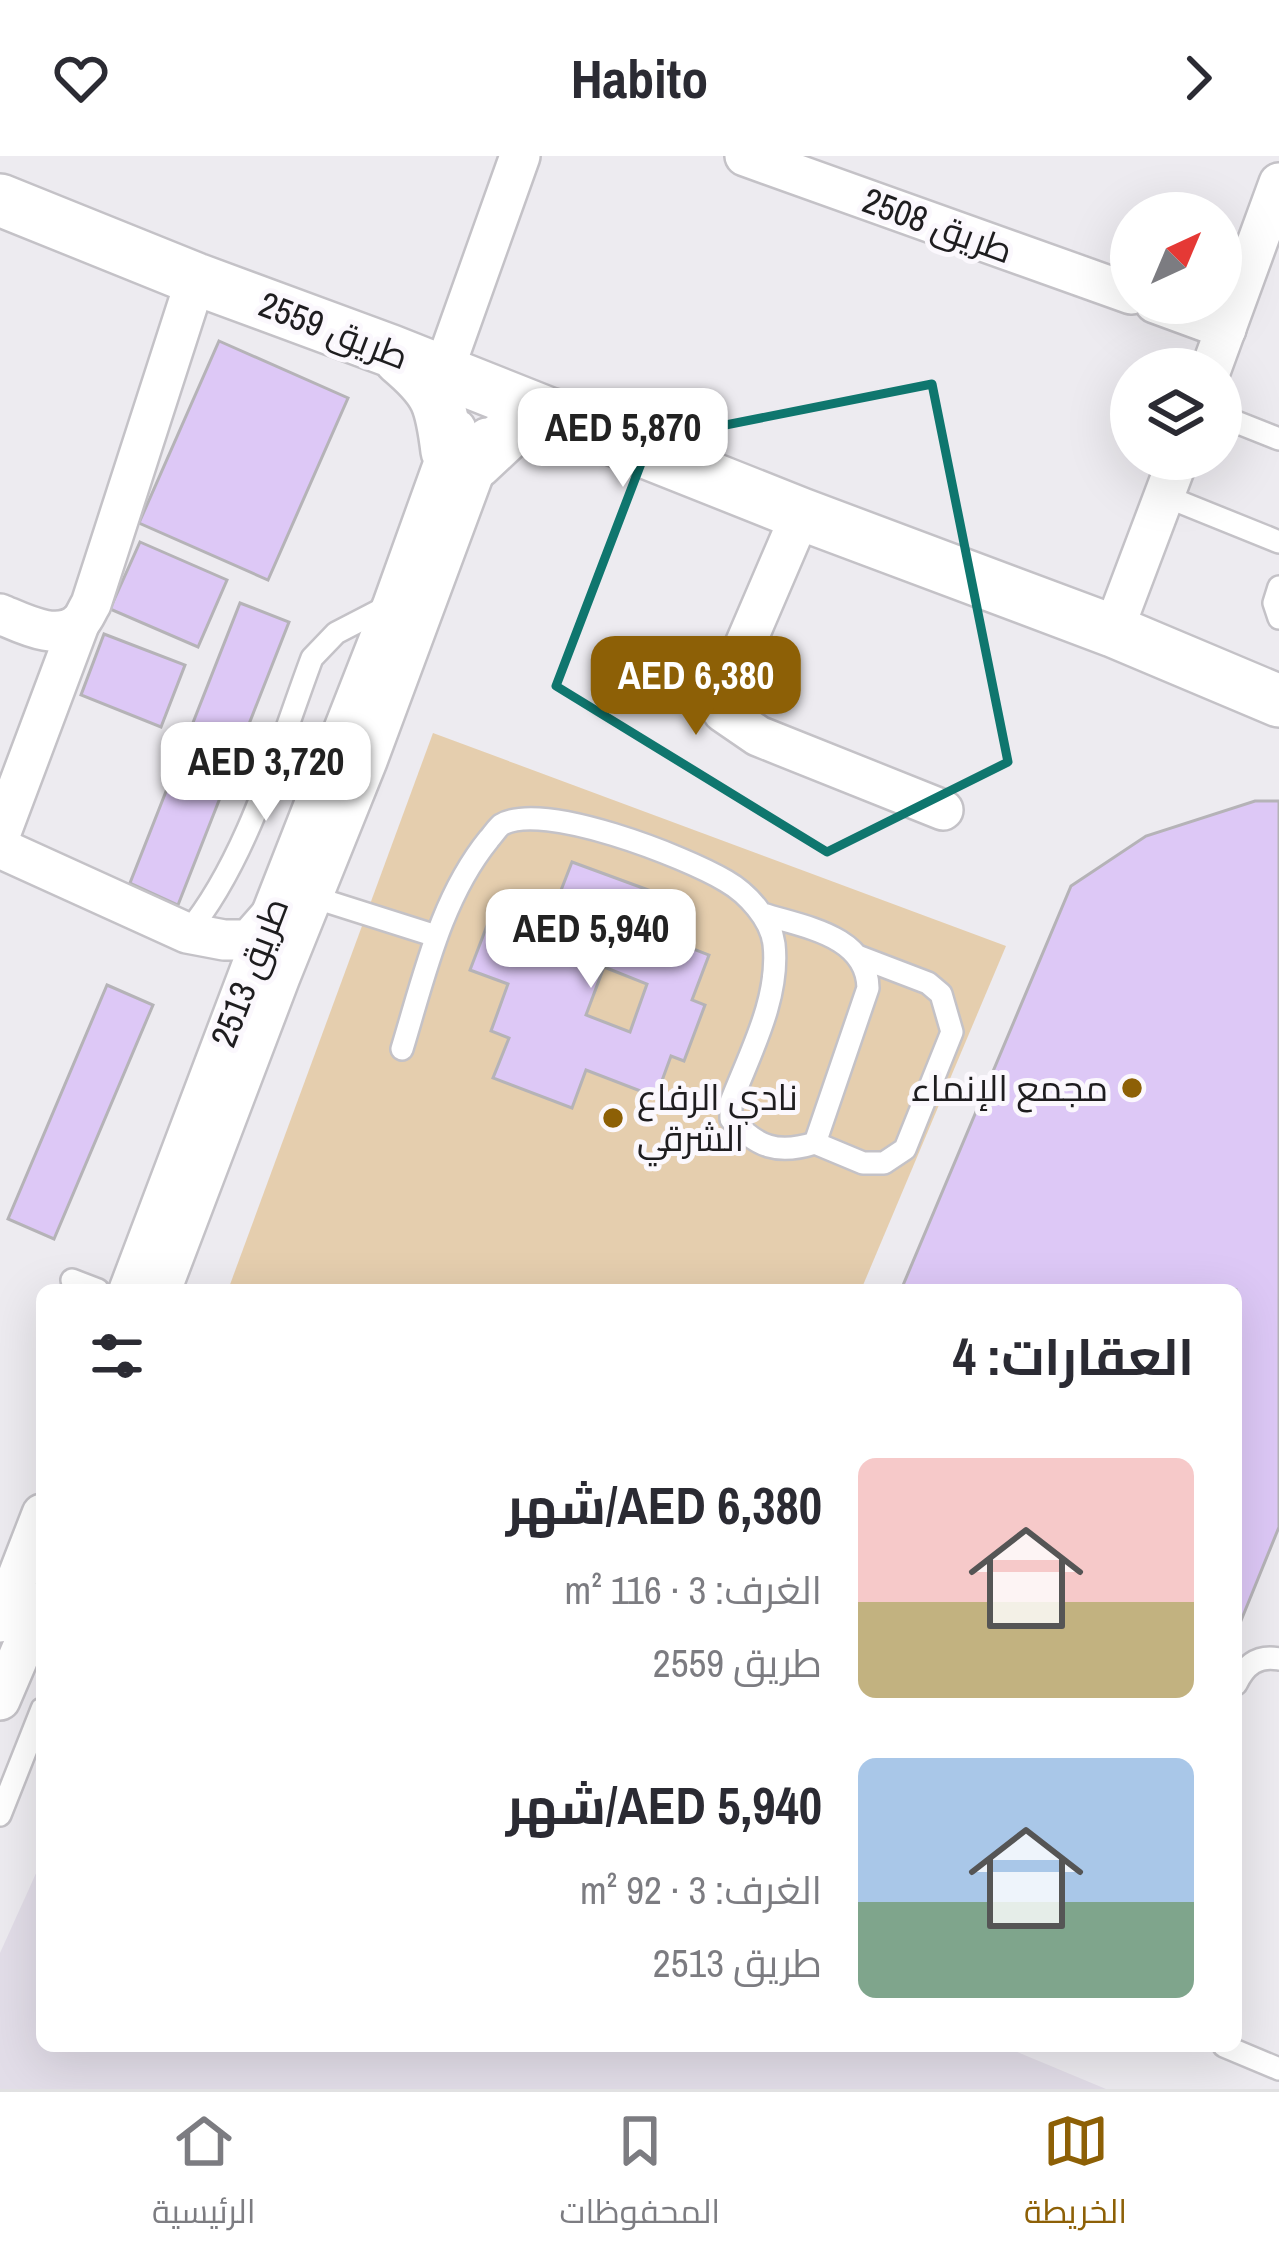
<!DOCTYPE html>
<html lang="ar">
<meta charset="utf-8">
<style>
:root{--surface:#fff;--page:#f2f2f3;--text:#2b2b33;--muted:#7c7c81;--line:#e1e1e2;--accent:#8d6006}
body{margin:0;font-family:"Archivo Narrow",Cairo,sans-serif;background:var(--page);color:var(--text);direction:rtl;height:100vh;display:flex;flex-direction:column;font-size:45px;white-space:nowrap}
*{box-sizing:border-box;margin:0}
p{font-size:39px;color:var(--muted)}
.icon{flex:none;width:66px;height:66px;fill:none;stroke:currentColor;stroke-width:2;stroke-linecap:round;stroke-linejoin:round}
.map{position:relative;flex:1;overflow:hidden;direction:ltr}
.details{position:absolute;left:36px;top:1128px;width:1206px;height:768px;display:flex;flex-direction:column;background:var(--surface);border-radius:18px;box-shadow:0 12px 48px #0002;direction:rtl}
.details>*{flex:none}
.needle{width:78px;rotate:44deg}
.tools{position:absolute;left:1110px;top:36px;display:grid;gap:24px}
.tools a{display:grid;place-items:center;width:132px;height:132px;border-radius:50%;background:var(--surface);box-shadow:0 12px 48px #0002;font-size:60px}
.price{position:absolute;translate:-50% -102px;padding:0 27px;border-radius:24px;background:#fff;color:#222;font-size:39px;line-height:78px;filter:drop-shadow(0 3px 6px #0008)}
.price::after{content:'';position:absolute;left:50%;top:72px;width:36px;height:27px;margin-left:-18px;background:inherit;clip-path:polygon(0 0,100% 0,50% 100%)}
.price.selected{background:var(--accent);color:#fff}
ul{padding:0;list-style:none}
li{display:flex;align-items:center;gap:36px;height:300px;padding:0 48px}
li span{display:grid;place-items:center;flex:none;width:336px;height:240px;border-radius:18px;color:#555}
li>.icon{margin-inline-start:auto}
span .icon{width:144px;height:144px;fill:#fffc;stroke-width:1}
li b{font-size:51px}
h2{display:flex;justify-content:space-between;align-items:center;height:144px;padding:0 48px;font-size:51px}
header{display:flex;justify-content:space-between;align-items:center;height:156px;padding:0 48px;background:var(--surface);font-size:54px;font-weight:700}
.dock{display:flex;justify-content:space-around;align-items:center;height:168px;border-top:3px solid var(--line);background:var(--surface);font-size:33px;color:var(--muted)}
.dock a{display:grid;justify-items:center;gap:6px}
.dock .selected{color:var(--accent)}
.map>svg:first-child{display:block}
.built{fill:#e2dde8}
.green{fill:#e5ceae}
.building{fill:#ddc8f6;stroke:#b5b3b7;stroke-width:3;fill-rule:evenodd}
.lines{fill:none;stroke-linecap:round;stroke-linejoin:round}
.service-casing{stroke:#c4c2c7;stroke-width:26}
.minor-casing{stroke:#c4c2c7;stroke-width:44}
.tertiary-casing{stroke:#c4c2c7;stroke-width:56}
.service{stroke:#fff;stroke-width:21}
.minor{stroke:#fff;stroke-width:39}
.tertiary{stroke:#fff;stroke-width:51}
.marked{fill:none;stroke:#0f766e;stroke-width:9;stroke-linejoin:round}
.poi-dot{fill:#8d6006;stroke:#fbf8fd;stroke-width:4.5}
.labels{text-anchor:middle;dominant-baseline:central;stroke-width:10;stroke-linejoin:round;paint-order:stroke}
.street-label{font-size:36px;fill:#1e1d1f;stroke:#fbf8fd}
.poi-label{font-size:36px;fill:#1e1d1f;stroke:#fbf8fd;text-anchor:end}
</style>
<header><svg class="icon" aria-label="forward" viewBox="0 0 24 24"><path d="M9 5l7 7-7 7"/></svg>Habito<svg class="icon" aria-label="heart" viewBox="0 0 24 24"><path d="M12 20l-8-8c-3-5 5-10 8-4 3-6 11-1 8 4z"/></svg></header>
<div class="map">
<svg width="1279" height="1933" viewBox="0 0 1279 1933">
<rect width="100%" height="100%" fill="#edebf0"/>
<polygon class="built" points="42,1704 42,1890 1003,1890 1106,1933 0,1933 0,1797"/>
<polygon class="green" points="433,577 1006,790 861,1134 228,1134"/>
<g class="building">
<polygon points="219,185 348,242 268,424 139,367"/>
<polygon points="140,386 227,424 198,491 110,453"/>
<polygon points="240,447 289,466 178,749 130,727"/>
<polygon points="104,478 185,509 161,571 81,539"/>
<polygon points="1255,645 1279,645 1279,1371 1236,1477 1236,1134 901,1134 1071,730 1146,680"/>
<path d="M572 706 651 735 637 771 709 799 692 844 705 849 684 905 671 900 656 941 586 914 572 952 493 922 509 882 491 875 508 828 470 814 488 767 525 781 542 736 558 742ZM604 811 647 828 630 876 586 859Z"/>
<polygon points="107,829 153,849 54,1083 8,1063"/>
</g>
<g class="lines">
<defs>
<g id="service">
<polyline points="1221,260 1279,283"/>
<polyline points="1165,340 1279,386"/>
<polyline points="1279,431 1274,447 1279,462"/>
<polyline points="313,741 436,780"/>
<path d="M187 777C247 705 279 590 312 502L336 477 392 448"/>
<path d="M402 893C424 821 441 742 489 683 491 681 499 670 501 669 542 644 686 701 726 725 747 737 771 763 774 788 780 842 750 897 731 946V963C757 991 777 999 815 987L868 832C867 779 803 771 763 758"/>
<polyline points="815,987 863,1007 884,1007 905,993 952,876 941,838 928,827 860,801"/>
<polyline points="72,1124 98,1134"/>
<path d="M1236 1528C1245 1509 1258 1499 1279 1503"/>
<polyline points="0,1659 42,1553"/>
<polyline points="1224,1890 1279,1913"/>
</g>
<g id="minor">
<polyline points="745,0 1131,138"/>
<polyline points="1155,147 1226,173"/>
<polyline points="1211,213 1279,27"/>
<polyline points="443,216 520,0"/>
<polyline points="801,358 726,533 723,556 758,580 943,654"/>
<path d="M0 458C22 467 58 487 80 466 85 461 87 454 91 448L196 123"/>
<polyline points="1113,475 1178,303"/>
<polyline points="0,679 80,466"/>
<polyline points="0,692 187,777 224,784 249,784 270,760"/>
<polyline points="129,1134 271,759 393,448 456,273"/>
<polyline points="161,1134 280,821 367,605 487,282"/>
<polyline points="0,1466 42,1358"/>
<polyline points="0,1544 42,1446"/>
</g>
<g id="tertiary">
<polyline points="0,44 196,123 391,195 801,358 1113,475 1279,545"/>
<path d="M400 203C438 235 441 247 447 295"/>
<polyline points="476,307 524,262 534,258 553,259"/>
</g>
</defs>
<use href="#service" class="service-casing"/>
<use href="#minor" class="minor-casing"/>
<use href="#tertiary" class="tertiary-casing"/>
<use href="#service" class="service"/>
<use href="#minor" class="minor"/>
<use href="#tertiary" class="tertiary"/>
</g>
<path class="marked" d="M932 228 1008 606 827 696 556 530 650 284Z"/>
<g class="poi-dot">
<circle cx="1132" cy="932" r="12"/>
<circle cx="613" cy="962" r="12"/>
</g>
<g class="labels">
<g class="street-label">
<text transform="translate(938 69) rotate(20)">طريق 2508</text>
<text transform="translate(334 174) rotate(21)">طريق 2559</text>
<text transform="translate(249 816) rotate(-69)">طريق 2513</text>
</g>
<g class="poi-label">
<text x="1108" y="932">مجمع الإنماء</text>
<text x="637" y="941" text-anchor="start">نادي الرفاع<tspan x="637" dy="41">الشرقي</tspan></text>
</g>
</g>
</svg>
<div class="tools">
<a><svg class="needle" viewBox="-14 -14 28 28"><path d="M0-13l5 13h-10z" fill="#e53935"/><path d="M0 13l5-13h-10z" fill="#7c7c81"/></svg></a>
<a><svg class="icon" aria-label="layers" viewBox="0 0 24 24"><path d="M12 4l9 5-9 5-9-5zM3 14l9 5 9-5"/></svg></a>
</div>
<b class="price" style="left:623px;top:334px">AED 5,870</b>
<b class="price selected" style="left:696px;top:582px">AED 6,380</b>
<b class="price" style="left:266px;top:668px">AED 3,720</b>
<b class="price" style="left:591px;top:835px">AED 5,940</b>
<section class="details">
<h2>العقارات: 4<svg class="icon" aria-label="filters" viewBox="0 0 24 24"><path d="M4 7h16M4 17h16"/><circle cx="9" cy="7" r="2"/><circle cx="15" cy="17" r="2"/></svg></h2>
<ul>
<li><span style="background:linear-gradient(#f6c9c9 60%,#c2b280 0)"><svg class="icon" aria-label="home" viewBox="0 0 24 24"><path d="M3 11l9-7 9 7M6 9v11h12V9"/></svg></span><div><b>AED 6,380/شهر</b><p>الغرف: 3 · 116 m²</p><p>طريق 2559</p></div></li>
<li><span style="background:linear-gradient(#a9c7e8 60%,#7fa58c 0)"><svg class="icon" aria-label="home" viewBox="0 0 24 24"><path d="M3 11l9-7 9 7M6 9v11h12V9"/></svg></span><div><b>AED 5,940/شهر</b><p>الغرف: 3 · 92 m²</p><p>طريق 2513</p></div></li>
</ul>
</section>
</div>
<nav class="dock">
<a class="selected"><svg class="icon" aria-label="map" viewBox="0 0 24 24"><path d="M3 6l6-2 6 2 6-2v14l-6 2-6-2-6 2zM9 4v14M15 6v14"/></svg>الخريطة</a>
<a><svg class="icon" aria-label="saved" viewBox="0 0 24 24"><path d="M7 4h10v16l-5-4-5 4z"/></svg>المحفوظات</a>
<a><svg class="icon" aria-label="home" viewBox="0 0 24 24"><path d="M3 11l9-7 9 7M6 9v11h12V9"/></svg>الرئيسية</a>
</nav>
